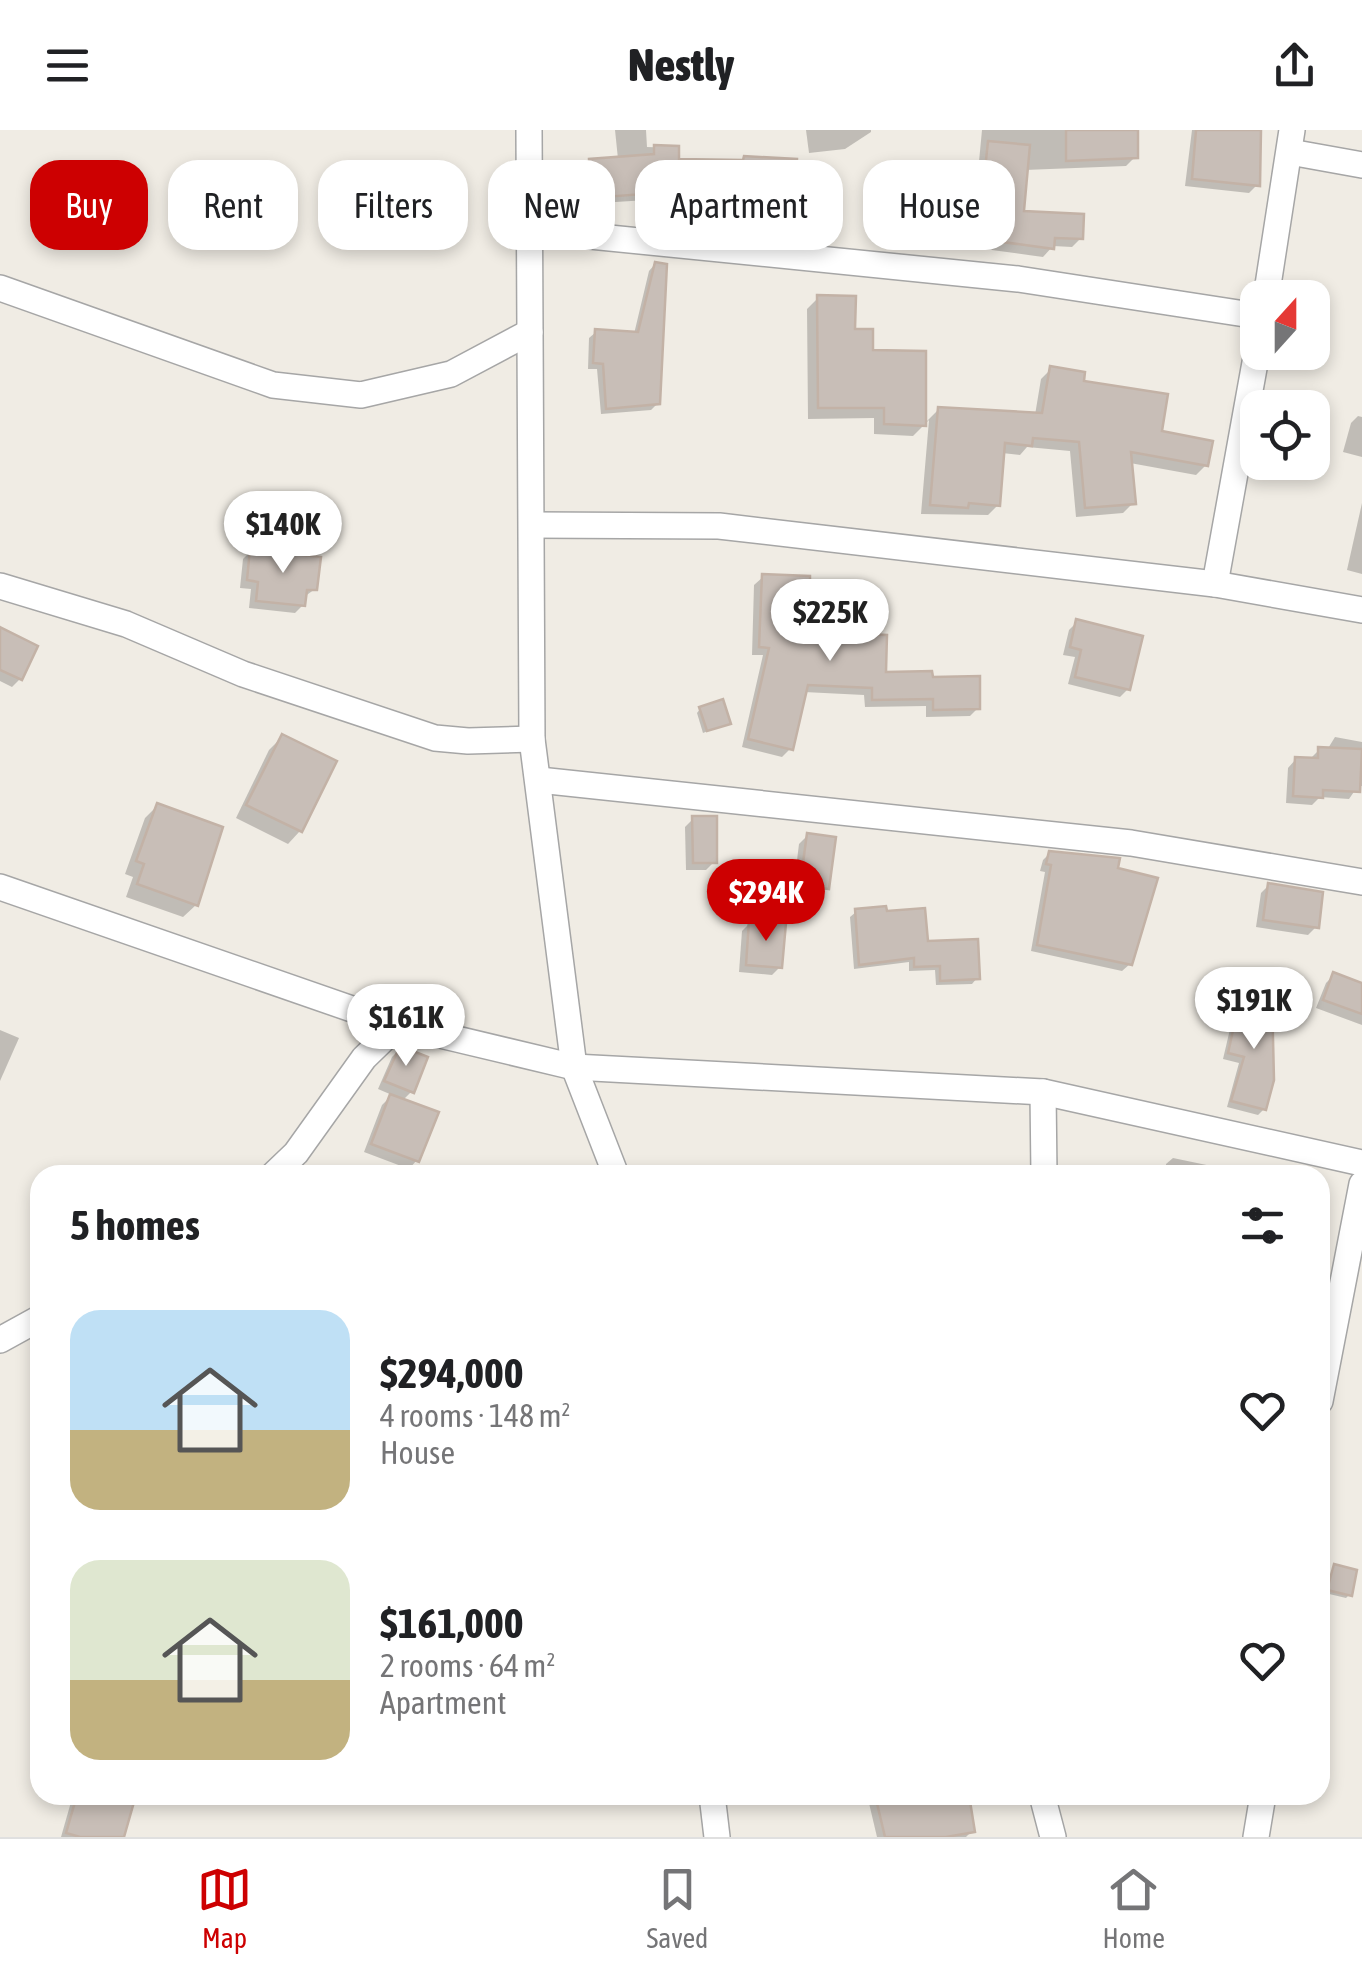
<!DOCTYPE html>
<meta charset="utf-8">
<style>
:root{--surface:#fff;--page:#f2f2f2;--text:#202124;--muted:#757577;--line:#e0e0e0;--accent:#cd0001}
body{margin:0;font-family:"Asap Condensed",sans-serif;background:var(--page);color:var(--text);height:100vh;display:flex;flex-direction:column;font-size:38px;white-space:nowrap}
*{box-sizing:border-box;margin:0}
p{font-size:32px;color:var(--muted)}
.icon{flex:none;width:55px;height:55px;fill:none;stroke:currentColor;stroke-width:2;stroke-linecap:round;stroke-linejoin:round}
.map{position:relative;flex:1;overflow:hidden}
.drawer{position:absolute;left:30px;top:1035px;width:1300px;height:640px;display:flex;flex-direction:column;background:var(--surface);border-radius:30px;box-shadow:0 5px 15px #0003}
.drawer>*{flex:none}
.top-card{position:absolute;left:30px;top:30px;width:1302px;height:90px;display:flex;gap:20px}
.needle{width:65px;rotate:21deg}
.tools{position:absolute;left:1240px;top:150px;display:grid;gap:20px}
.tools a{display:grid;place-items:center;width:90px;height:90px;border-radius:20px;background:var(--surface);box-shadow:0 5px 15px #0003;font-size:50px}
.price{position:absolute;translate:-50% -85px;padding:0 22px;border-radius:35px;background:#fff;color:#222;font-size:32px;line-height:65px;filter:drop-shadow(0 2px 5px #0008)}
.price::after{content:'';position:absolute;left:50%;top:60px;width:30px;height:22px;margin-left:-15px;background:inherit;clip-path:polygon(0 0,100% 0,50% 100%)}
.price.on{background:var(--accent);color:#fff}
ul{padding:0;list-style:none}
li{display:flex;align-items:center;gap:30px;height:250px;padding:0 40px}
li span{display:grid;place-items:center;flex:none;width:280px;height:200px;border-radius:30px;color:#555}
li>.icon{margin-inline-start:auto}
span .icon{width:120px;height:120px;fill:#fffc;stroke-width:1}
li b{font-size:42px}
h2{display:flex;justify-content:space-between;align-items:center;height:120px;padding:0 40px;font-size:42px}
.chip{padding:0 35px;border-radius:30px;background:var(--surface);box-shadow:0 5px 15px #0003;font-size:35px;line-height:90px}
.chip.on{background:var(--accent);color:#fff}
header{display:flex;justify-content:space-between;align-items:center;height:130px;padding:0 40px;background:var(--surface);font-size:45px;font-weight:800}
.tabs{display:flex;justify-content:space-around;align-items:center;height:140px;border-top:2px solid var(--line);background:var(--surface);font-size:28px;color:var(--muted)}
.tabs a{display:grid;justify-items:center;gap:5px}
.tabs .on{color:var(--accent)}
.map>svg:first-child{display:block}
.shadow{fill:#0003}
.building{fill:#c8beb7;stroke:#c3b2a6;stroke-width:2.5}
.lines{fill:none;stroke-linecap:round;stroke-linejoin:round}
.street-casing{stroke:#a6a6a6;stroke-width:28}
.street{stroke:#fff;stroke-width:25}
</style>
<header><svg class="icon" aria-label="menu" viewBox="0 0 24 24"><path d="M4 6h16M4 12h16M4 18h16"/></svg>Nestly<svg class="icon" aria-label="share" viewBox="0 0 24 24"><path d="M12 15V3M7 8l5-5 5 5M5 13v7h14v-7"/></svg></header>
<div class="map">
<svg width="1362" height="1707" viewBox="0 0 1362 1707">
<rect width="100%" height="100%" fill="#f0ece4"/>
<g class="shadow">
<polygon points="615,0 646,0 647,17 677,18 677,31 792,73 785,80 663,72 663,69 584,74 582,39 590,31 618,29"/>
<polygon points="806,0 871,0 871,2 845,19 809,23"/>
<polygon points="982,0 1136,0 1135,27 1126,36 1025,40 1021,83 1081,108 1072,117 1053,116 1043,127 925,111 898,111 899,87 908,78 954,77 956,50 965,41 978,42"/>
<polygon points="1192,0 1259,0 1257,55 1249,63 1185,56"/>
<polygon points="655,134 658,273 651,280 601,284 597,239 588,239 589,208 596,202 634,204 649,141"/>
<polygon points="818,168 853,201 924,294 939,279 1035,285 1041,249 1051,239 1081,253 1206,335 1196,345 1130,333 1133,373 1123,383 1076,387 1070,321 1027,317 1020,325 1002,323 998,375 988,385 921,384 929,290 913,306 874,304 874,288 808,289 807,179"/>
<polygon points="1358,286 1362,287 1362,327 1343,322 1351,293"/>
<polygon points="1362,373 1362,444 1347,440"/>
<polygon points="251,421 315,459 304,467 303,475 295,483 249,478 251,459 240,458 243,429"/>
<polygon points="763,447 816,505 883,544 930,549 978,578 970,586 926,587 926,576 865,577 864,565 804,562 790,619 782,627 742,617 763,525 752,525 754,455"/>
<polygon points="1077,492 1128,559 1120,567 1068,554 1075,527 1063,525 1069,500"/>
<polygon points="0,500 20,549 12,557 0,551"/>
<polygon points="700,579 728,593 703,603 697,583"/>
<polygon points="282,607 300,701 288,714 236,688 269,620"/>
<polygon points="1335,607 1362,612 1362,656 1358,656 1349,669 1320,667 1312,675 1286,673 1288,638 1296,629 1311,628 1319,620 1327,620"/>
<polygon points="157,676 196,775 183,787 126,767 133,747 125,744 145,688"/>
<polygon points="693,689 714,732 706,740 686,740 685,697"/>
<polygon points="807,706 827,758 819,766 793,763 799,714"/>
<polygon points="1050,723 1115,740 1130,834 1122,841 1031,821 1045,742 1040,741 1043,730"/>
<polygon points="1269,755 1316,797 1308,805 1256,797 1261,763"/>
<polygon points="856,782 885,784 977,848 972,854 936,855 935,840 909,841 909,832 854,839 850,787"/>
<polygon points="750,793 780,837 772,845 739,842 742,801"/>
<polygon points="1334,845 1362,855 1362,895 1316,878 1326,853"/>
<polygon points="1242,872 1264,979 1258,985 1227,977 1239,933 1223,929 1235,878"/>
<polygon points="0,900 19,908 0,951"/>
<polygon points="400,919 412,961 402,971 417,1030 409,1039 364,1022 382,975 392,965 378,959 392,927"/>
<polygon points="1173,1028 1221,1038 1221,1045 1165,1045 1166,1034"/>
<polygon points="1334,1437 1349,1465 1346,1468 1325,1463"/>
<polygon points="73,1665 118,1665 121,1707 61,1707"/>
<polygon points="872,1665 966,1665 972,1701 966,1707 877,1707 868,1669"/>
</g>
<g class="building">
<polygon points="1066,0 1138,0 1138,28 1066,31"/>
<polygon points="1196,0 1261,0 1260,56 1192,49"/>
<polygon points="988,11 1030,15 1024,81 1084,84 1083,109 1055,108 1054,119 936,103 906,103 907,75 961,75 964,38 985,40"/>
<polygon points="654,15 679,16 679,29 743,30 744,26 797,29 795,74 669,65 669,62 591,68 589,29 654,24"/>
<polygon points="655,132 667,134 660,274 606,279 603,234 593,233 595,199 638,202"/>
<polygon points="817,165 856,166 855,199 873,199 873,220 926,221 926,296 884,294 884,278 818,278"/>
<polygon points="1050,236 1085,242 1084,251 1168,264 1162,301 1213,311 1208,336 1131,322 1136,374 1085,378 1079,312 1033,308 1032,316 1005,313 1000,376 969,373 968,378 930,375 938,277 1042,283"/>
<polygon points="250,419 321,427 317,460 307,460 305,476 256,471 258,452 247,450"/>
<polygon points="762,444 810,446 810,452 820,452 818,502 887,505 886,542 932,541 933,547 980,546 980,579 933,580 933,569 872,570 872,558 808,555 793,620 748,609 769,518 759,517"/>
<polygon points="1076,489 1143,506 1130,560 1075,547 1081,520 1070,517"/>
<polygon points="0,497 38,516 22,550 0,540"/>
<polygon points="723,569 731,594 707,601 699,577"/>
<polygon points="282,604 337,631 302,702 246,675"/>
<polygon points="1318,617 1362,619 1360,662 1323,660 1323,668 1293,666 1295,627 1318,628"/>
<polygon points="157,673 223,697 198,776 137,754 144,734 136,731"/>
<polygon points="692,686 717,686 717,733 693,733"/>
<polygon points="807,703 836,707 829,759 800,755"/>
<polygon points="1049,721 1120,728 1118,738 1158,748 1132,835 1037,815 1051,735 1046,734"/>
<polygon points="1268,753 1323,762 1319,798 1263,790"/>
<polygon points="886,776 887,781 925,778 928,811 978,809 980,849 940,851 940,836 914,837 914,828 859,835 855,779"/>
<polygon points="749,790 786,793 782,838 746,835"/>
<polygon points="1333,842 1362,853 1362,884 1323,870"/>
<polygon points="1272,867 1274,950 1266,980 1231,971 1244,927 1228,923 1240,869"/>
<polygon points="400,916 428,927 414,963 384,951"/>
<polygon points="390,964 439,982 419,1032 371,1014"/>
<polygon points="1334,1434 1357,1440 1352,1466 1327,1460"/>
<polygon points="77,1665 136,1665 124,1707 80,1707 66,1703"/>
<polygon points="875,1665 969,1665 975,1702 946,1707 885,1707"/>
</g>
<g class="lines">
<defs>
<g id="street">
<polyline points="529,0 532,609 574,937 616,1045"/>
<polyline points="1290,22 1362,35"/>
<polyline points="530,100 1018,149 1258,186"/>
<polyline points="0,158 273,255 361,265 451,244 530,202"/>
<polyline points="1266,168 1292,0"/>
<polyline points="533,395 719,396 1215,454 1362,480"/>
<polyline points="1215,454 1258,216"/>
<polyline points="0,456 126,494 243,544 435,608 468,611 532,609"/>
<polyline points="539,650 1131,713 1362,752"/>
<polyline points="0,757 398,895 574,937 1043,962 1362,1033"/>
<polyline points="1043,962 1044,1045"/>
<polyline points="273,1045 296,1023 364,928 398,895"/>
<polyline points="0,1210 40,1188"/>
<polyline points="1320,1271 1362,1054"/>
<polyline points="712,1665 717,1707"/>
<polyline points="1042,1665 1053,1707"/>
<polyline points="1256,1707 1263,1665"/>
</g>
</defs>
<use href="#street" class="street-casing"/>
<use href="#street" class="street"/>
</g>
</svg>
<div class="tools">
<a><svg class="needle" viewBox="-14 -14 28 28"><path d="M0-13l5 13h-10z" fill="#e53935"/><path d="M0 13l5-13h-10z" fill="#757577"/></svg></a>
<a><svg class="icon" aria-label="locate" viewBox="0 0 24 24"><circle cx="12" cy="12" r="6"/><path d="M12 2v4M12 18v4M2 12h4M18 12h4"/></svg></a>
</div>
<b class="price" style="left:283px;top:446px">$140K</b>
<b class="price" style="left:830px;top:534px">$225K</b>
<b class="price on" style="left:766px;top:814px">$294K</b>
<b class="price" style="left:1254px;top:922px">$191K</b>
<b class="price" style="left:406px;top:939px">$161K</b>
<div class="top-card">
<a class="chip on">Buy</a>
<a class="chip">Rent</a>
<a class="chip">Filters</a>
<a class="chip">New</a>
<a class="chip">Apartment</a>
<a class="chip">House</a>
</div>
<section class="drawer">
<h2>5 homes<svg class="icon" aria-label="filters" viewBox="0 0 24 24"><path d="M4 7h16M4 17h16"/><circle cx="9" cy="7" r="2"/><circle cx="15" cy="17" r="2"/></svg></h2>
<ul>
<li><span style="background:linear-gradient(#bfe0f5 60%,#c2b280 0)"><svg class="icon" aria-label="home" viewBox="0 0 24 24"><path d="M3 11l9-7 9 7M6 9v11h12V9"/></svg></span><div><b>$294,000</b><p>4 rooms · 148 m²</p><p>House</p></div><svg class="icon" aria-label="heart" viewBox="0 0 24 24"><path d="M12 20l-8-8c-3-5 5-10 8-4 3-6 11-1 8 4z"/></svg></li>
<li><span style="background:linear-gradient(#dfe7d0 60%,#c2b280 0)"><svg class="icon" aria-label="home" viewBox="0 0 24 24"><path d="M3 11l9-7 9 7M6 9v11h12V9"/></svg></span><div><b>$161,000</b><p>2 rooms · 64 m²</p><p>Apartment</p></div><svg class="icon" aria-label="heart" viewBox="0 0 24 24"><path d="M12 20l-8-8c-3-5 5-10 8-4 3-6 11-1 8 4z"/></svg></li>
</ul>
</section>
</div>
<nav class="tabs">
<a class="on"><svg class="icon" aria-label="map" viewBox="0 0 24 24"><path d="M3 6l6-2 6 2 6-2v14l-6 2-6-2-6 2zM9 4v14M15 6v14"/></svg>Map</a>
<a><svg class="icon" aria-label="saved" viewBox="0 0 24 24"><path d="M7 4h10v16l-5-4-5 4z"/></svg>Saved</a>
<a><svg class="icon" aria-label="home" viewBox="0 0 24 24"><path d="M3 11l9-7 9 7M6 9v11h12V9"/></svg>Home</a>
</nav>
